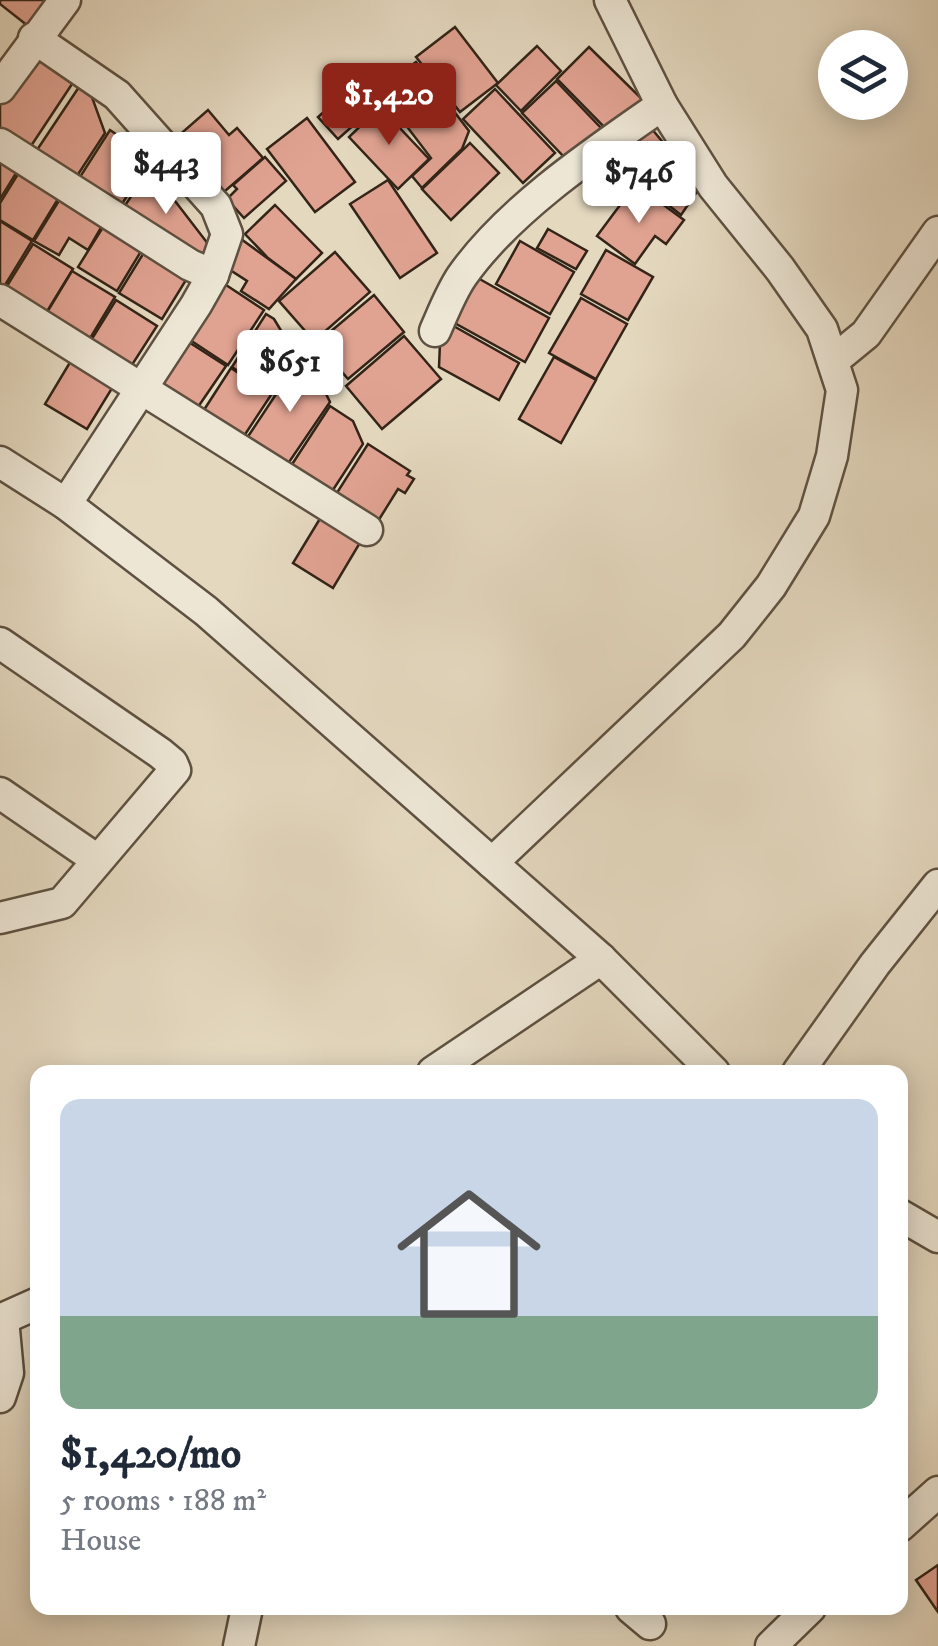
<!DOCTYPE html>
<meta charset="utf-8">
<style>
:root{--surface:#fff;--page:#f2f2f3;--text:#1f2937;--muted:#747a83;--accent:#8f2418}
body{margin:0;font-family:"IM FELL DW Pica",serif;background:var(--page);color:var(--text);height:100vh;display:flex;flex-direction:column;font-size:38px;white-space:nowrap}
*{box-sizing:border-box;margin:0}
p{font-size:32px;color:var(--muted)}
.icon{flex:none;width:55px;height:55px;fill:none;stroke:currentColor;stroke-width:2;stroke-linecap:round;stroke-linejoin:round}
.map{position:relative;flex:1;overflow:hidden}
.sheet{position:absolute;left:30px;top:1065px;width:878px;height:550px;display:flex;flex-direction:column;background:var(--surface);border-radius:20px;box-shadow:0 5px 25px #0003}
.sheet>*{flex:none}
.controls{position:absolute;left:818px;top:30px;display:grid;gap:20px}
.controls a{display:grid;place-items:center;width:90px;height:90px;border-radius:50%;background:var(--surface);box-shadow:0 5px 25px #0003;font-size:50px}
.price{position:absolute;translate:-50% -85px;padding:0 22px;border-radius:10px;background:#fff;color:#222;font-size:32px;line-height:65px;filter:drop-shadow(0 2px 5px #0008)}
.price::after{content:'';position:absolute;left:50%;top:60px;width:30px;height:22px;margin-left:-15px;background:inherit;clip-path:polygon(0 0,100% 0,50% 100%)}
.price.on{background:var(--accent);color:#fff}
ul{padding:0;list-style:none}
li{display:grid;align-content:center;gap:20px;height:530px;padding:0 30px}
li span{display:grid;place-items:center;height:310px;border-radius:20px;color:#555}
li>.icon{margin-inline-start:auto}
span .icon{width:180px;height:180px;fill:#fffc;stroke-width:1}
li b{font-size:42px}
.map>svg:first-child{display:block}
.building{fill:#e0a291;stroke:#322417;stroke-width:2.5}
.lines{fill:none;stroke-linecap:round;stroke-linejoin:round}
.street-casing{stroke:#5e5141;stroke-width:35}
.street{stroke:#ede6d5;stroke-width:30}
</style>
<div class="map">
<svg width="938" height="1646" viewBox="0 0 938 1646">
<rect width="100%" height="100%" fill="#e4d8bf"/>
<filter id="stains"><feTurbulence type="fractalNoise" baseFrequency=".002" numOctaves="4"/><feColorMatrix values="0 0 0 0 .2 0 0 0 0 .09 0 0 0 0 .02 0 0 0 .5 -.17"/></filter>
<radialGradient id="worn" r=".72"><stop offset=".6" stop-color="#630" stop-opacity="0"/><stop offset="1" stop-color="#630" stop-opacity=".3"/></radialGradient>
<g class="building">
<polygon points="0,0 48,0 28,26 0,4"/>
<polygon points="455,27 498,83 460,112 416,57"/>
<polygon points="537,46 561,71 521,111 496,85"/>
<polygon points="589,47 646,103 632,118 625,112 607,130 557,79"/>
<polygon points="33,54 74,81 29,149 0,130 0,104"/>
<polygon points="416,62 469,131 462,149 422,188 412,176 431,158 379,90"/>
<polygon points="556,81 601,128 567,160 522,113"/>
<polygon points="81,84 89,89 105,133 75,179 35,153"/>
<polygon points="354,85 374,107 338,139 318,117"/>
<polygon points="495,89 555,153 523,183 463,119"/>
<polygon points="380,107 429,159 398,189 349,137"/>
<polygon points="208,110 229,135 237,128 263,158 217,198 169,144"/>
<polygon points="307,118 355,182 315,212 267,149"/>
<polygon points="646,122 681,164 677,167 691,175 685,185 696,193 681,215 658,197 664,188 657,184 652,188 617,145"/>
<polygon points="110,130 140,151 133,161 145,168 120,207 78,180"/>
<polygon points="470,143 499,173 451,220 422,189"/>
<polygon points="265,157 286,181 244,218 227,199 237,189 233,185"/>
<polygon points="0,159 18,170 0,199"/>
<polygon points="148,171 158,179 212,249 203,263 122,210"/>
<polygon points="18,174 58,199 33,240 0,220 0,203"/>
<polygon points="388,180 437,253 400,278 350,204"/>
<polygon points="642,189 684,220 666,244 655,236 635,264 597,236 626,197 632,202"/>
<polygon points="60,199 102,226 88,250 69,238 59,255 34,241"/>
<polygon points="275,205 322,253 296,279 268,258 245,234"/>
<polygon points="0,221 32,241 2,290 0,289"/>
<polygon points="105,224 143,248 117,291 78,267"/>
<polygon points="548,229 587,251 576,269 537,248"/>
<polygon points="241,239 296,279 269,309 241,291 247,281 224,266"/>
<polygon points="520,241 574,272 550,314 496,284"/>
<polygon points="33,244 73,269 43,318 2,294"/>
<polygon points="606,250 653,277 628,320 581,294"/>
<polygon points="335,252 370,292 314,341 279,301"/>
<polygon points="143,254 186,280 162,319 119,293"/>
<polygon points="72,271 115,297 86,345 43,319"/>
<polygon points="476,277 549,318 525,362 451,321"/>
<polygon points="223,283 264,310 228,365 187,338"/>
<polygon points="374,295 404,332 348,379 317,343"/>
<polygon points="581,298 627,324 596,379 549,353"/>
<polygon points="116,300 157,326 130,368 85,350"/>
<polygon points="266,314 274,319 297,357 273,394 232,367"/>
<polygon points="450,324 519,363 499,400 439,367 440,343"/>
<polygon points="404,336 441,379 382,429 346,386"/>
<polygon points="184,339 226,366 198,407 157,380"/>
<polygon points="554,357 596,380 561,443 519,419"/>
<polygon points="300,358 312,366 330,402 285,468 245,441"/>
<polygon points="72,359 114,385 87,429 45,404"/>
<polygon points="231,368 271,395 242,439 202,413"/>
<polygon points="330,406 353,421 363,444 329,496 289,469"/>
<polygon points="368,444 410,471 407,475 414,479 405,493 398,489 375,526 333,499"/>
<polygon points="324,512 364,536 333,588 293,563"/>
<polygon points="938,1565 938,1612 916,1580"/>
</g>
<g class="lines">
<defs>
<g id="street">
<polyline points="34,38 117,95 216,206 227,234 213,275 196,305 66,504"/>
<polyline points="0,88 65,0"/>
<polyline points="0,144 190,265 213,275"/>
<polyline points="0,300 367,530"/>
<path d="M435 331C443 313 451 292 462 276 509 209 596 151 662 105"/>
<polyline points="833,361 866,334 938,232"/>
<polyline points="0,462 66,504 206,611 601,959 714,1072"/>
<polyline points="0,643 160,753 172,763 175,770 62,903 0,918"/>
<polyline points="0,793 96,859"/>
<polyline points="492,863 732,635 771,586 814,516 832,456 842,390 822,329 780,269 713,186 662,105 610,0"/>
<polyline points="433,1072 601,959"/>
<polyline points="798,1072 875,964 938,885"/>
<polyline points="900,1215 938,1237"/>
<polyline points="0,1320 38,1303"/>
<polyline points="0,1397 8,1373 3,1319"/>
<polyline points="900,1526 938,1492"/>
<polyline points="631,1608 650,1624"/>
<polyline points="239,1646 247,1608"/>
<polyline points="771,1646 810,1608"/>
</g>
</defs>
<use href="#street" class="street-casing"/>
<use href="#street" class="street"/>
</g>
<rect width="100%" height="100%" filter="url(#stains)"/>
<rect width="100%" height="100%" fill="url(#worn)"/>
</svg>
<div class="controls">
<a><svg class="icon" aria-label="layers" viewBox="0 0 24 24"><path d="M12 4l9 5-9 5-9-5zM3 14l9 5 9-5"/></svg></a>
</div>
<b class="price on" style="left:389px;top:148px">$1,420</b>
<b class="price" style="left:166px;top:217px">$443</b>
<b class="price" style="left:639px;top:226px">$746</b>
<b class="price" style="left:290px;top:415px">$651</b>
<section class="sheet">
<ul>
<li><span style="background:linear-gradient(#c9d6e8 70%,#7fa58c 0)"><svg class="icon" aria-label="home" viewBox="0 0 24 24"><path d="M3 11l9-7 9 7M6 9v11h12V9"/></svg></span><div><b>$1,420/mo</b><p>5 rooms · 188 m²</p><p>House</p></div></li>
</ul>
</section>
</div>
